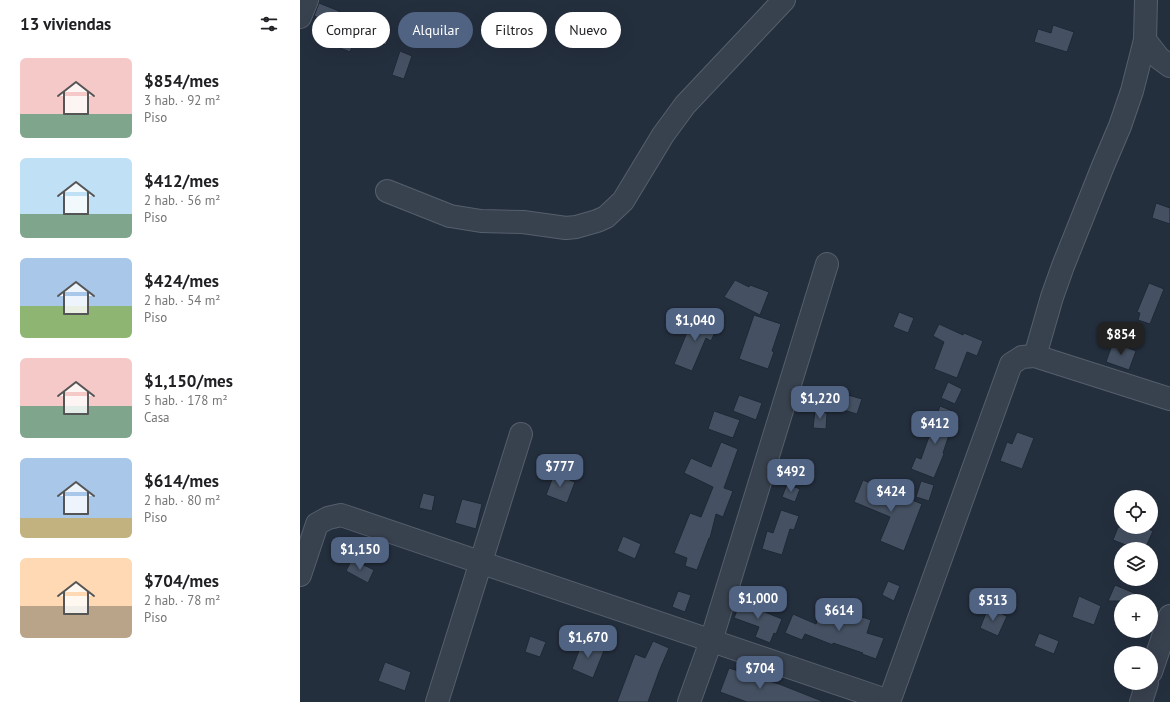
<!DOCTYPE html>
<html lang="es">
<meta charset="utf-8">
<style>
:root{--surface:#fff;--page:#f2f2f2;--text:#202124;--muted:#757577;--accent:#506383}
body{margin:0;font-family:"PT Sans",sans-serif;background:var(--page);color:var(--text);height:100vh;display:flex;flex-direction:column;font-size:15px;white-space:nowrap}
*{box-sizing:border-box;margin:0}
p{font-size:13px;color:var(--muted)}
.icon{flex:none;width:22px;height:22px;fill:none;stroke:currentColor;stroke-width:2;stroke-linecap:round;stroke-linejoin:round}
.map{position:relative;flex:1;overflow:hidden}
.details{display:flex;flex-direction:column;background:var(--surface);width:300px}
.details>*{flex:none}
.top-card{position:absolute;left:12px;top:12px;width:380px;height:36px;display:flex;gap:8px}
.fabs{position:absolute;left:814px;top:490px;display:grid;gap:8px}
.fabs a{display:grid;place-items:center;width:44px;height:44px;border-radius:50%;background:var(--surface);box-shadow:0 4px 16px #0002;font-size:20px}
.price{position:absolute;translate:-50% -34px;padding:0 9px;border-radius:8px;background:var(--accent);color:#fff;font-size:13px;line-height:26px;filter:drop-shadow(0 1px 2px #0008)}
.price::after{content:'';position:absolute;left:50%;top:24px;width:12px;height:9px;margin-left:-6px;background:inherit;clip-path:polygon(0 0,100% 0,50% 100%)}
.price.active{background:#222;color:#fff}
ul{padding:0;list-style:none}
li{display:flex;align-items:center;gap:12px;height:100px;padding:0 20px}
li span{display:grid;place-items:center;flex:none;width:112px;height:80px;border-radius:6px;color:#555}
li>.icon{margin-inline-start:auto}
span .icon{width:48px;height:48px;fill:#fffc;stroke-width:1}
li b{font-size:17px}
h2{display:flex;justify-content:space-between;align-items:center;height:48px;padding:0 20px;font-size:17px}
.chip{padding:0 14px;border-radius:18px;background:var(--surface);box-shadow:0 4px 16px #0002;font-size:14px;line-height:36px}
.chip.active{background:var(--accent);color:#fff}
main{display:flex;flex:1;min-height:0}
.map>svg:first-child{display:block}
.building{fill:#455162;stroke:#1f2835}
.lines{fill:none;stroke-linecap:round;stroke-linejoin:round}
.minor-casing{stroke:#565f6c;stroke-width:24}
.minor{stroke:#38414e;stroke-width:22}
</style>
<main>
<section class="details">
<h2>13 viviendas<svg class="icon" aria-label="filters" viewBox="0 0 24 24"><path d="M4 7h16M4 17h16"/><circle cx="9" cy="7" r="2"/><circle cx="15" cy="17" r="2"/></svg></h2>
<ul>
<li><span style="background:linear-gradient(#f6c9c9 70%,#7fa58c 0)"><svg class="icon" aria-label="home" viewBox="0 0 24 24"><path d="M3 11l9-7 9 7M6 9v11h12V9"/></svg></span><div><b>$854/mes</b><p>3 hab. · 92 m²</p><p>Piso</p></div></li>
<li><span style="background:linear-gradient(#bfe0f5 70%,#7fa58c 0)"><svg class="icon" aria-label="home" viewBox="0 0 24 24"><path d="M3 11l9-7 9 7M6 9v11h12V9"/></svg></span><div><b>$412/mes</b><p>2 hab. · 56 m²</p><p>Piso</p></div></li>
<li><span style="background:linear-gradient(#a9c7e8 60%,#8fb573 0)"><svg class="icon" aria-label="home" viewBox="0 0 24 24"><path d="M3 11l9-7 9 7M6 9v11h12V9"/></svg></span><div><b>$424/mes</b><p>2 hab. · 54 m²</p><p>Piso</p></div></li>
<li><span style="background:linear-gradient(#f6c9c9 60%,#7fa58c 0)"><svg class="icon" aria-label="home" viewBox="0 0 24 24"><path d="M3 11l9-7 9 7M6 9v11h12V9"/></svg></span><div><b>$1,150/mes</b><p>5 hab. · 178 m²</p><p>Casa</p></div></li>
<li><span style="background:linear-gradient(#a9c7e8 75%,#c2b280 0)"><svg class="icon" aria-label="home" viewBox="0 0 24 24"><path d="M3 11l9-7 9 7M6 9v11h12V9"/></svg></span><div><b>$614/mes</b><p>2 hab. · 80 m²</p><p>Piso</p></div></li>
<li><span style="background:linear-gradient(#ffd9b3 60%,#b9a48a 0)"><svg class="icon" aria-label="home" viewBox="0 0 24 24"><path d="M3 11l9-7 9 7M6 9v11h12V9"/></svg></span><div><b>$704/mes</b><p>2 hab. · 78 m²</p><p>Piso</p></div></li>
</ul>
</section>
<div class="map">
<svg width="870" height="702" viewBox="0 0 870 702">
<rect width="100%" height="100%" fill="#242f3e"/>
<g class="building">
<polygon points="19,3 39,11 34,24 14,16"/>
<polygon points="76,24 91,30 86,45 71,38"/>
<polygon points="753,25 774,32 767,52 734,42 738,29 751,33"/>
<polygon points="42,29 57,36 50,52 35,46"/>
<polygon points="100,51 112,56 104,79 92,75"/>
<polygon points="856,203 870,208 870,224 852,218"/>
<polygon points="435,280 449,287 450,285 469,292 460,315 424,297"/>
<polygon points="849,283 864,289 850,324 838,320 840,313 837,312"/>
<polygon points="599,312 614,318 608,333 593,327"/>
<polygon points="393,314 418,326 411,341 406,338 392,371 374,364 388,330 386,329"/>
<polygon points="454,315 481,324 472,351 474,352 468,369 439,359"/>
<polygon points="639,324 663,335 664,333 683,341 677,356 667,352 657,378 634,369 644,342 633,336"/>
<polygon points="813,342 836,351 829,370 806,362"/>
<polygon points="648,382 662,389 655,404 641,398"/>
<polygon points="534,391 562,399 557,414 530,406"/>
<polygon points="439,395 462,403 456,420 433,411"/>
<polygon points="640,406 655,412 646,433 649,435 643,453 644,454 634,478 611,469 616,457 621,459"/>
<polygon points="414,411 440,420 433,438 408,429"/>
<polygon points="515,411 527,413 526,429 513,428"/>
<polygon points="717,432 734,438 722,469 700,461 707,442 712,444"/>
<polygon points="421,442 438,449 424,488 433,491 423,517 416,514 410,538 409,538 397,570 385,566 387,558 374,553 390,513 401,517 413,487 384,473 391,458 411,467"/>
<polygon points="254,474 275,482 267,503 246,495"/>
<polygon points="563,480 622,504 604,551 580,541 590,517 554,502"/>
<polygon points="621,481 634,485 629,501 616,497"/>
<polygon points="487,484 500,489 495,502 482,497"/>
<polygon points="123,493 135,496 132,511 119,508"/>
<polygon points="162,499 182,504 176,529 155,523"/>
<polygon points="481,510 499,516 494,530 490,529 482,555 462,549 467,531 473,533"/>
<polygon points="818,527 844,527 853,531 845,549 836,549 813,540"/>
<polygon points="323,536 341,544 335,559 317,551"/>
<polygon points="52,559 74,570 68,583 46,571"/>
<polygon points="588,581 600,586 594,601 582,595"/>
<polygon points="815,585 853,601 808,601"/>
<polygon points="378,591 391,595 385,612 372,607"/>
<polygon points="779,596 801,606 794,625 772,617"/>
<polygon points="442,597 457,603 455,608 482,619 476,634 474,633 470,643 455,637 459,627 434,618"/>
<polygon points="533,607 571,620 567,633 584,638 576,659 562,654 563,653 533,643 533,645 505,634 502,640 485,633 493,614 516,624 520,614 528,618"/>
<polygon points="688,608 707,616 698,636 680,628"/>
<polygon points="739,633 759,641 754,654 734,646"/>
<polygon points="230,636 246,642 240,657 225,652"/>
<polygon points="283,640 305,648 293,678 272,669"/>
<polygon points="353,641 369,648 360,669 348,702 317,702 335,654 345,658"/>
<polygon points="85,662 111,672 105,691 78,681"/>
<polygon points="429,668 479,684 522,701 522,702 447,702 420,692"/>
</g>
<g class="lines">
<defs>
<g id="minor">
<polyline points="846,0 845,40 859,58 870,66"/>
<polyline points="0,17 7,0"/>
<polyline points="87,191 150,216 181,221 223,222 266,228 276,227 297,221 306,217 323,201 363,135 385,105 484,0"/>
<polyline points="735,356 752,297 763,266 803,166 820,126 832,91 845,40"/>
<polyline points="0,575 17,524 28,518 41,515 589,701"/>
<polyline points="851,672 870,616"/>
<polyline points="137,702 221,434"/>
<polyline points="389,702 411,641 527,264"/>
<polyline points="589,702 711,364 722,357 735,356 870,399"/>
<polyline points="841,702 847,683"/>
</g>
</defs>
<use href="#minor" class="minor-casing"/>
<use href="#minor" class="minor"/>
</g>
</svg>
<div class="fabs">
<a><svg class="icon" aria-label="locate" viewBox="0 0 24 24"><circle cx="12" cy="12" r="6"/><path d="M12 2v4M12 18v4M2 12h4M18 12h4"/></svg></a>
<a><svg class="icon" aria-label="layers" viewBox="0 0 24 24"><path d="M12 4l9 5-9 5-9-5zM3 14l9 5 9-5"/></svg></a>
<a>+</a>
<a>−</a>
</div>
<b class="price" style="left:395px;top:342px">$1,040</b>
<b class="price active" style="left:821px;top:356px">$854</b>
<b class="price" style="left:520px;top:420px">$1,220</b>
<b class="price" style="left:635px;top:445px">$412</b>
<b class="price" style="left:260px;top:488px">$777</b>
<b class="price" style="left:491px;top:493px">$492</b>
<b class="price" style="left:591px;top:513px">$424</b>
<b class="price" style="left:60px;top:571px">$1,150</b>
<b class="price" style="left:458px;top:620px">$1,000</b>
<b class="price" style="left:693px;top:622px">$513</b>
<b class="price" style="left:539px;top:632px">$614</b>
<b class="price" style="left:288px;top:659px">$1,670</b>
<b class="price" style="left:460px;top:690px">$704</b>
<div class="top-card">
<a class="chip">Comprar</a>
<a class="chip active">Alquilar</a>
<a class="chip">Filtros</a>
<a class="chip">Nuevo</a>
</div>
</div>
</main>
